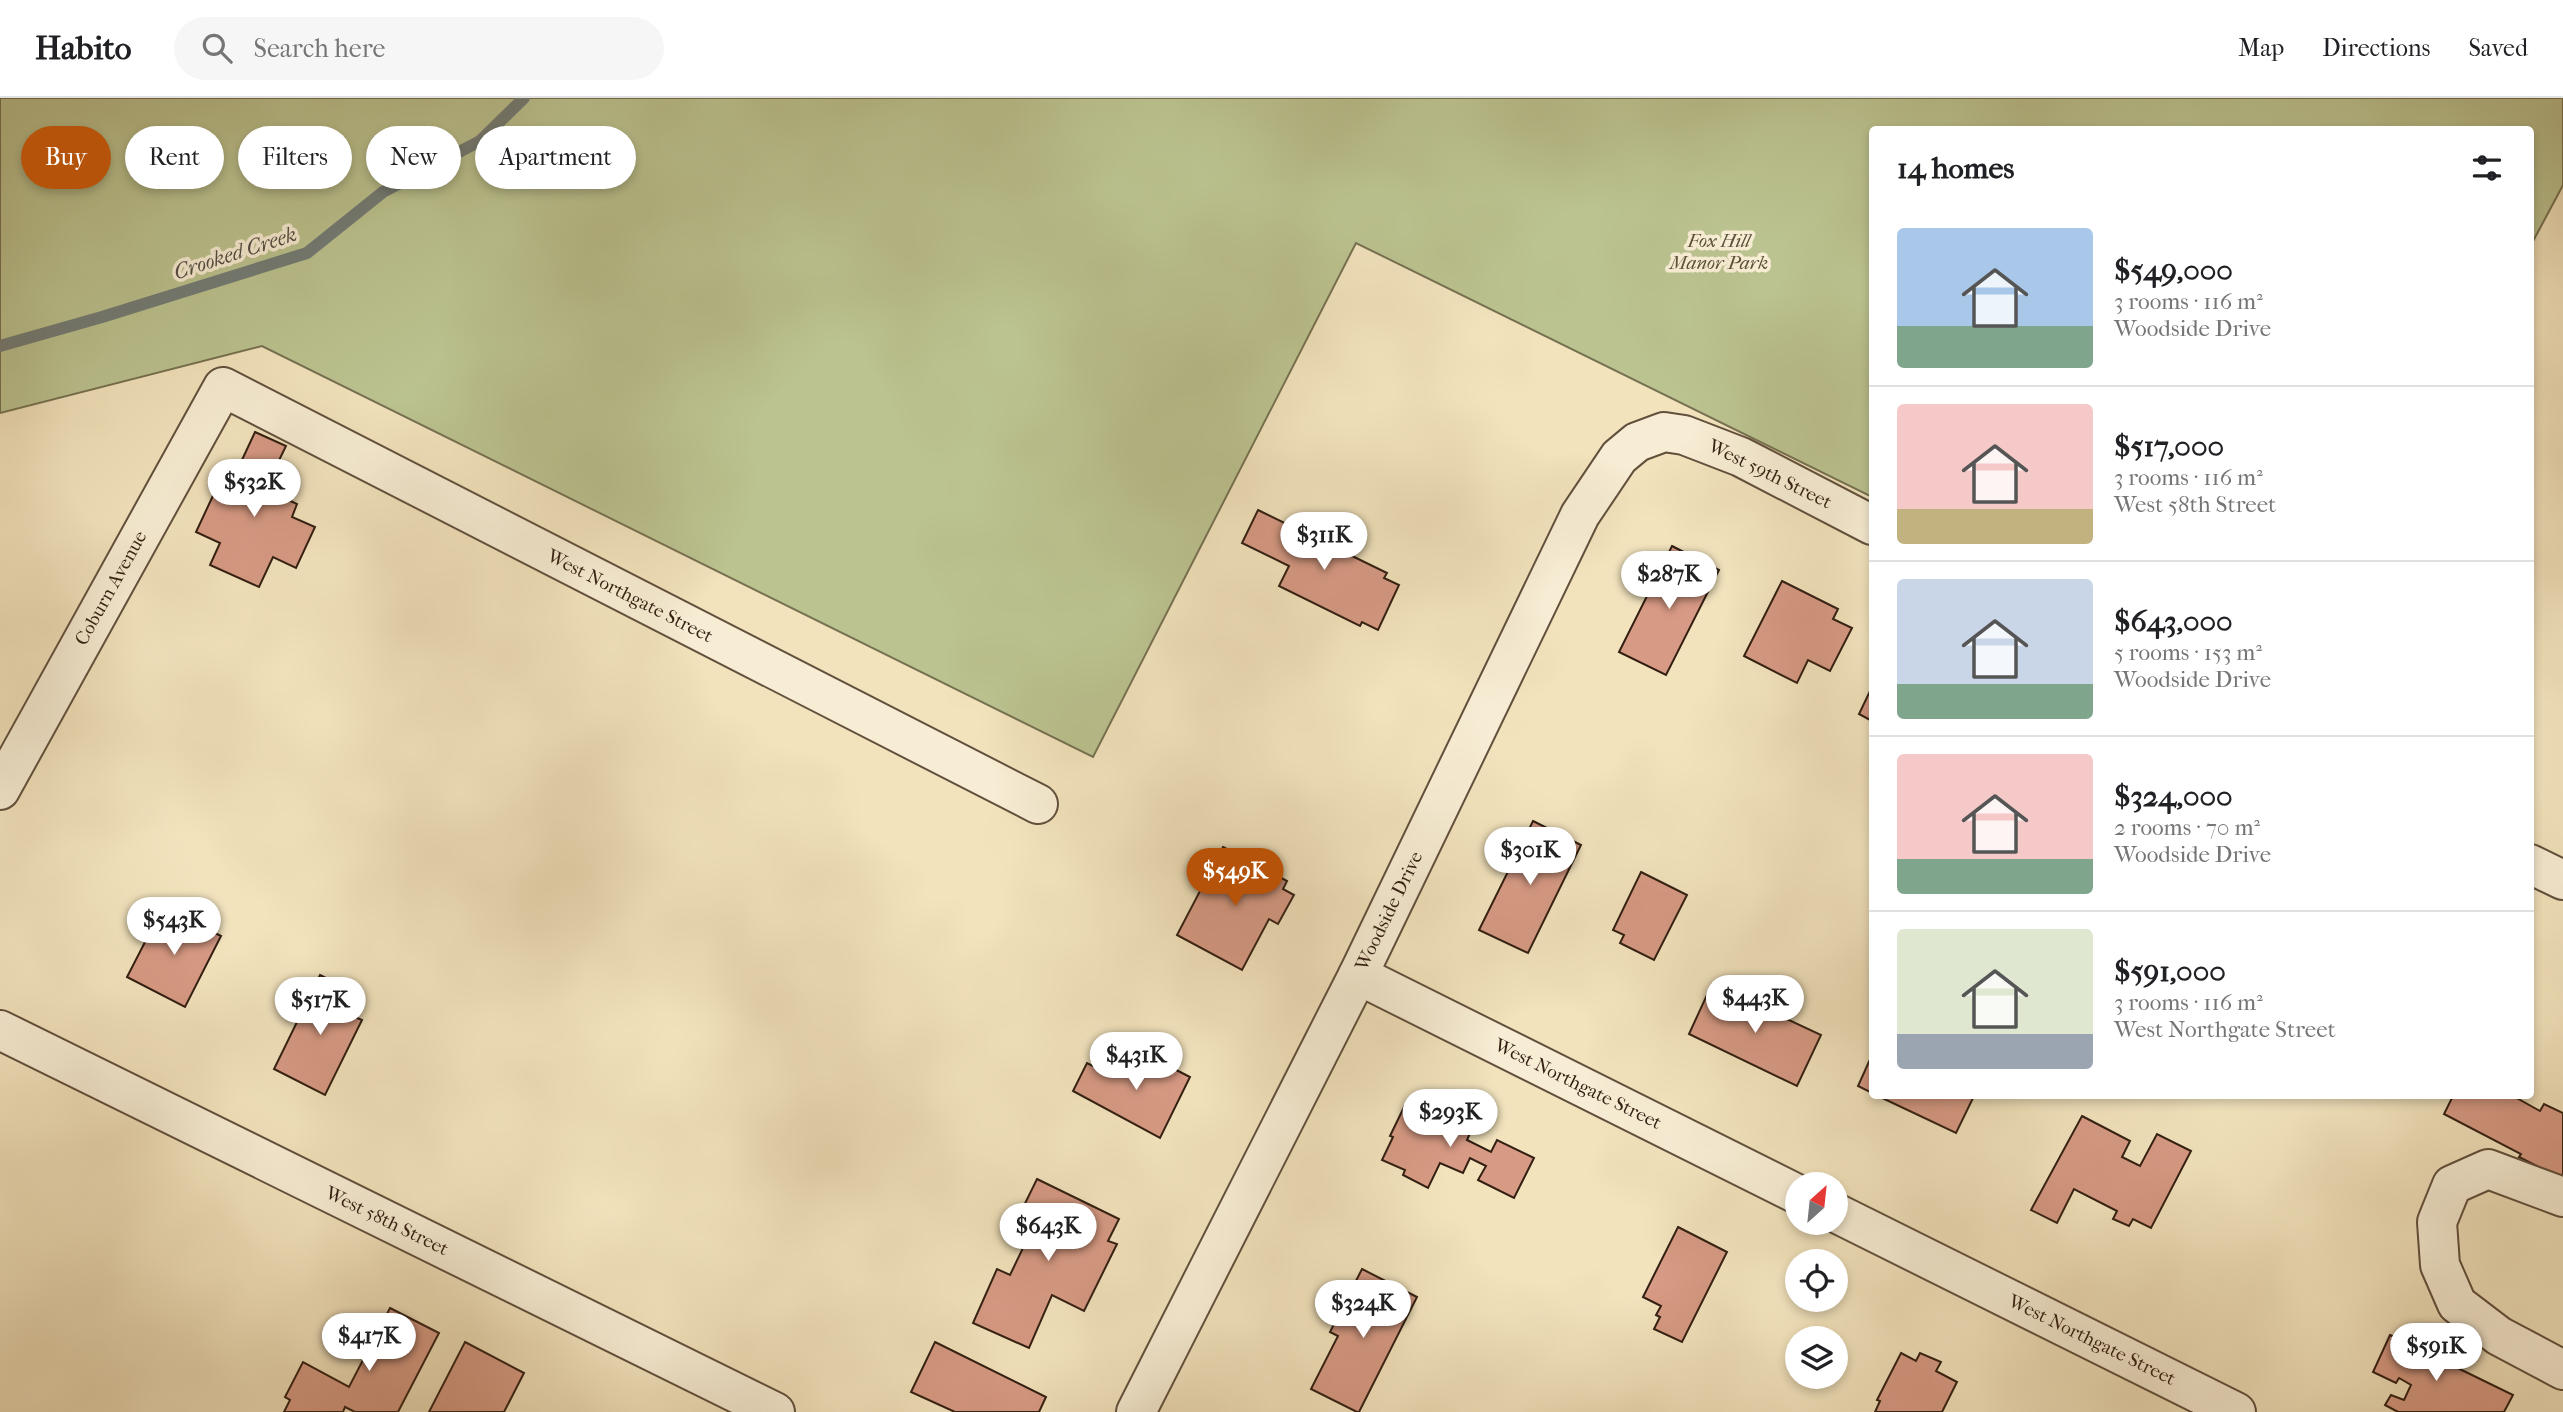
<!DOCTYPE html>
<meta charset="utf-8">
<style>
:root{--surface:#fff;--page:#f6f6f6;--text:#202124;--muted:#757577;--line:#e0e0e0;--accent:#b45309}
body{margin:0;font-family:"IM FELL French Canon",serif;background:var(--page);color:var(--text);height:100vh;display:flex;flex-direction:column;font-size:26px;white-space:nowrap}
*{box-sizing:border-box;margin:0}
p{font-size:23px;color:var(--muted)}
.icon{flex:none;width:38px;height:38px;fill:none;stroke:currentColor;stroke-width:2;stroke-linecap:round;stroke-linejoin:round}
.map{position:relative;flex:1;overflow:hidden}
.details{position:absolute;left:1869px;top:28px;width:665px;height:973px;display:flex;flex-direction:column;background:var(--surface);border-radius:7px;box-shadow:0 4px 10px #0003}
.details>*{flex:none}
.guide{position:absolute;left:21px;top:28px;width:665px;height:63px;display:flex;gap:14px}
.needle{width:46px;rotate:27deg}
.tools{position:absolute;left:1785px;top:1074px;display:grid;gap:14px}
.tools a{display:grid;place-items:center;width:63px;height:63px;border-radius:50%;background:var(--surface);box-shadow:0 4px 10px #0003;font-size:35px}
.price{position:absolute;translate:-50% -60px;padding:0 16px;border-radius:24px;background:#fff;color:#222;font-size:23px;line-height:46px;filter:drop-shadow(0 2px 4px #0008)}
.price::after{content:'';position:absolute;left:50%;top:42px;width:21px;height:16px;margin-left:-10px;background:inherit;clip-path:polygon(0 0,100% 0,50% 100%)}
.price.selected{background:var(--accent);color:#fff}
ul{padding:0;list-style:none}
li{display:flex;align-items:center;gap:21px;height:175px;padding:0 28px}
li+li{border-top:2px solid var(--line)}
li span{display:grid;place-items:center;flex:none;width:196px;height:140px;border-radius:7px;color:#555}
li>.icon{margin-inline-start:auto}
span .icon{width:84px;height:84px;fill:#fffc;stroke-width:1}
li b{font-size:30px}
h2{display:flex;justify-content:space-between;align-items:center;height:84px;padding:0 28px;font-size:30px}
.chip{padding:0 24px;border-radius:32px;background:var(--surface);box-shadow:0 4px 10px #0003;font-size:24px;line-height:63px}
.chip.selected{background:var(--accent);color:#fff}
header{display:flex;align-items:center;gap:42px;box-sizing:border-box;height:98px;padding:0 35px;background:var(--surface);border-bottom:2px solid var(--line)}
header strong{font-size:33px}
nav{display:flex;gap:38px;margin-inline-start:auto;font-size:24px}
.search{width:490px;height:63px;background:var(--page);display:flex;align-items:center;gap:18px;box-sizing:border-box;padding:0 24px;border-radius:38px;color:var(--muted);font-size:26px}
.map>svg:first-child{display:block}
.green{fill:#bbc390;stroke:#767151;stroke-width:2}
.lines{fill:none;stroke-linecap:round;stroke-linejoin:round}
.stream{stroke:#737d77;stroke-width:12}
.building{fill:#d79a84;stroke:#321f12;stroke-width:2}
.minor-casing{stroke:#62503d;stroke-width:42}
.minor{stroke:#f7edd4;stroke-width:38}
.labels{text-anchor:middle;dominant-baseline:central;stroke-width:7;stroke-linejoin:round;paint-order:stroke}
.park-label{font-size:19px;font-style:italic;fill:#5b5038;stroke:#f7edd4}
.street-label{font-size:19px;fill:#321f12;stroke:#f7edd4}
.water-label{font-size:21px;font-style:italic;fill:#524e44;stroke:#f7edd4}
</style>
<header>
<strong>Habito</strong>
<div class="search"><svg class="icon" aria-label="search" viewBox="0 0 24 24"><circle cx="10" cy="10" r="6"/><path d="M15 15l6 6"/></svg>Search here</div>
<nav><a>Map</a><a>Directions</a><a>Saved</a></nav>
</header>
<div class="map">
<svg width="2563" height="1314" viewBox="0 0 2563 1314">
<rect width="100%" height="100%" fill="#f2e3bd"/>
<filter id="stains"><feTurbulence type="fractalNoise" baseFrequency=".00286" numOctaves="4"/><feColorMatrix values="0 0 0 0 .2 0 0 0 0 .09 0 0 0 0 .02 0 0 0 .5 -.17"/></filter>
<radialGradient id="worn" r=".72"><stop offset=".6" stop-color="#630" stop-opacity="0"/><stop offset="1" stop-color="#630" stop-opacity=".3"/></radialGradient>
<polygon class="green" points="0,0 2563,0 2563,87 2531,147 2530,32 1872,32 1872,399 1356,145 1093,659 262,248 0,315"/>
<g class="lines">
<polyline class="stream" points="0,248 102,219 307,155 383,94 480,43 524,0"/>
</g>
<g class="building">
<polygon points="255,334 286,348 265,391 297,406 292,419 315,429 296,470 273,459 259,489 210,467 220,445 196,434 225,372 251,384 257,371 241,364"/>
<polygon points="1258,412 1387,475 1384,480 1399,487 1378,532 1362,524 1360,528 1279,488 1289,468 1242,445"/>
<polygon points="1672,448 1719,472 1666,577 1619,554"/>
<polygon points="1782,483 1838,511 1833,521 1852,530 1830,573 1808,562 1797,585 1744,558"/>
<polygon points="1872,589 1872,623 1859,616"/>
<polygon points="1533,723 1581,747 1528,855 1479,832"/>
<polygon points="1223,749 1287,783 1283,791 1294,797 1278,826 1269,821 1242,872 1177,837"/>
<polygon points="1641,774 1687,797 1654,862 1620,845 1624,837 1613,832"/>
<polygon points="163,809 221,838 185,909 127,879"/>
<polygon points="320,877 357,896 348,916 362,922 325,997 274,971"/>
<polygon points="1712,886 1821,937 1797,988 1689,936"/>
<polygon points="1141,954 1190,979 1160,1040 1073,993 1087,965 1105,974 1109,966 1130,976"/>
<polygon points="1872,957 1872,995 1858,988"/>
<polygon points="1414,997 1474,1026 1467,1042 1491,1054 1497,1042 1534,1060 1514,1100 1478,1082 1486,1068 1470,1060 1463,1075 1440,1065 1428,1090 1403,1077 1405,1072 1382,1062 1393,1039 1390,1038 1405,1007 1408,1009"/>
<polygon points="1878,998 1974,998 1956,1035"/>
<polygon points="2453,998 2513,998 2540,1013 2544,1006 2563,1015 2563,1081 2519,1059 2521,1056 2444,1016"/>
<polygon points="2082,1018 2130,1043 2122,1059 2140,1068 2157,1036 2191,1053 2151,1130 2133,1121 2129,1128 2113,1121 2117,1113 2074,1091 2057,1125 2031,1112"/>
<polygon points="1037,1081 1119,1121 1108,1143 1117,1146 1084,1213 1052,1197 1029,1250 973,1225 997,1171 1010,1177 1023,1150 1007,1142"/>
<polygon points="1678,1129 1727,1154 1682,1244 1654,1231 1660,1219 1656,1217 1661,1208 1643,1199"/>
<polygon points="1362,1171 1417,1199 1359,1314 1357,1314 1311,1291 1338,1238 1330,1234"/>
<polygon points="390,1210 439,1235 398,1314 355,1314 345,1309 343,1314 284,1314 290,1302 285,1299 303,1264 349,1289"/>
<polygon points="2390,1237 2513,1297 2504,1314 2398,1314 2385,1307 2391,1297 2404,1302 2411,1287 2399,1280 2396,1285 2373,1274"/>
<polygon points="465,1244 524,1275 504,1314 429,1314"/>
<polygon points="935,1244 1046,1299 1039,1314 955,1314 911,1294"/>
<polygon points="1901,1255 1916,1263 1920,1255 1941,1264 1936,1273 1957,1284 1942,1314 1875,1314 1880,1303 1877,1302"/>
</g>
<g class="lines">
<defs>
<g id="minor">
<polyline points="0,692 223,289 1038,706"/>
<polyline points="2530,766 2563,782"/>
<polyline points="1358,877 1797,1096"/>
<polyline points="0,932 775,1314"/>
<polyline points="2563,1099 2488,1071 2452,1087 2437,1124 2440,1167 2457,1206 2499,1238 2563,1272"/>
<polyline points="1836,1115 2236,1314"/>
<polyline points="1136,1314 1358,877 1580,417 1619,359 1637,344 1664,334 1684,337 1741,359 1872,427"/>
</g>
</defs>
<use href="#minor" class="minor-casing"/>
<use href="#minor" class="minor"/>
</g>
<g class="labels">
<g class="park-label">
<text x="1719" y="143">Fox Hill<tspan x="1719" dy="22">Manor Park</tspan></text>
</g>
<g class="street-label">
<text transform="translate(1770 376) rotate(26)">West 59th Street</text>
<text transform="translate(111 490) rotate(-61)">Coburn Avenue</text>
<text transform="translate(630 498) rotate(27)">West Northgate Street</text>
<text transform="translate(1389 813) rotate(-64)">Woodside Drive</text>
<text transform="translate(1578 986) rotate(26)">West Northgate Street</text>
<text transform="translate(387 1123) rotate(26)">West 58th Street</text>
<text transform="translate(2092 1242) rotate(26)">West Northgate Street</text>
</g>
<g class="water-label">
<text transform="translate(235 155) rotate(-18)">Crooked Creek</text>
</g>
</g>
<rect width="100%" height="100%" filter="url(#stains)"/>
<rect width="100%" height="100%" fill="url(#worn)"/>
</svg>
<div class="tools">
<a><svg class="needle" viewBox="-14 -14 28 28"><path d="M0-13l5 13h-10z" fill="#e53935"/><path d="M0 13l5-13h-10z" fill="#757577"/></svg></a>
<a><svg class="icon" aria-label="locate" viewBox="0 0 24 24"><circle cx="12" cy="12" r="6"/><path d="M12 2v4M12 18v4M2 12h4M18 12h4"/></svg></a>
<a><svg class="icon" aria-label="layers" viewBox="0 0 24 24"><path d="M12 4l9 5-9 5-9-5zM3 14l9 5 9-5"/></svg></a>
</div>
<b class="price" style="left:254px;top:421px">$532K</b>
<b class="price" style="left:1324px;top:474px">$311K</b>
<b class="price" style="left:1669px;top:513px">$287K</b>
<b class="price" style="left:1530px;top:789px">$301K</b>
<b class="price selected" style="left:1235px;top:810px">$549K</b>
<b class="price" style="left:174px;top:859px">$543K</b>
<b class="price" style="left:1755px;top:937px">$443K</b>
<b class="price" style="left:320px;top:939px">$517K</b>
<b class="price" style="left:1136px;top:994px">$431K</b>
<b class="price" style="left:1450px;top:1051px">$293K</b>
<b class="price" style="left:1048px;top:1165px">$643K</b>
<b class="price" style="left:1363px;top:1242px">$324K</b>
<b class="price" style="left:369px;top:1275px">$417K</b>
<b class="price" style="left:2436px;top:1285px">$591K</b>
<div class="guide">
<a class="chip selected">Buy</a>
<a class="chip">Rent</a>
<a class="chip">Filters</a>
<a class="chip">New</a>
<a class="chip">Apartment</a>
</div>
<section class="details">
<h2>14 homes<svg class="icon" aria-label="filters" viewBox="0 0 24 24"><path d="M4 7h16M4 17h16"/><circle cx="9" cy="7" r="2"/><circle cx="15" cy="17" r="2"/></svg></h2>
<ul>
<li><span style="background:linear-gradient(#a9c7e8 70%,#7fa58c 0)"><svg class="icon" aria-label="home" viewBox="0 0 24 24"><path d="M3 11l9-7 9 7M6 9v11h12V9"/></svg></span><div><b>$549,000</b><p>3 rooms · 116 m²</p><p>Woodside Drive</p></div></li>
<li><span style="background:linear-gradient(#f6c9c9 75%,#c2b280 0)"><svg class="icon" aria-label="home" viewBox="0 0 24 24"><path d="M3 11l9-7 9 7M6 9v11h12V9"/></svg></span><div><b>$517,000</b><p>3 rooms · 116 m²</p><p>West 58th Street</p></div></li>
<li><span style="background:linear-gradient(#c9d6e8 75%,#7fa58c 0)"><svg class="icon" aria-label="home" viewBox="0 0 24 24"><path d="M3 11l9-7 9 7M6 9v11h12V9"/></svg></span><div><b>$643,000</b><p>5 rooms · 153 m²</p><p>Woodside Drive</p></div></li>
<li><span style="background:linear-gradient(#f6c9c9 75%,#7fa58c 0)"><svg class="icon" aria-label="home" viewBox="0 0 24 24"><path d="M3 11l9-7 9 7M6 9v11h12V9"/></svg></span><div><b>$324,000</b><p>2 rooms · 70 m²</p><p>Woodside Drive</p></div></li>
<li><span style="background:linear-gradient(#dfe7d0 75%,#9aa5b1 0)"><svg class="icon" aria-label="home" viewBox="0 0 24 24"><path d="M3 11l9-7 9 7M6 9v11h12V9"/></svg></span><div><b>$591,000</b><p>3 rooms · 116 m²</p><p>West Northgate Street</p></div></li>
</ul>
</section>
</div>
